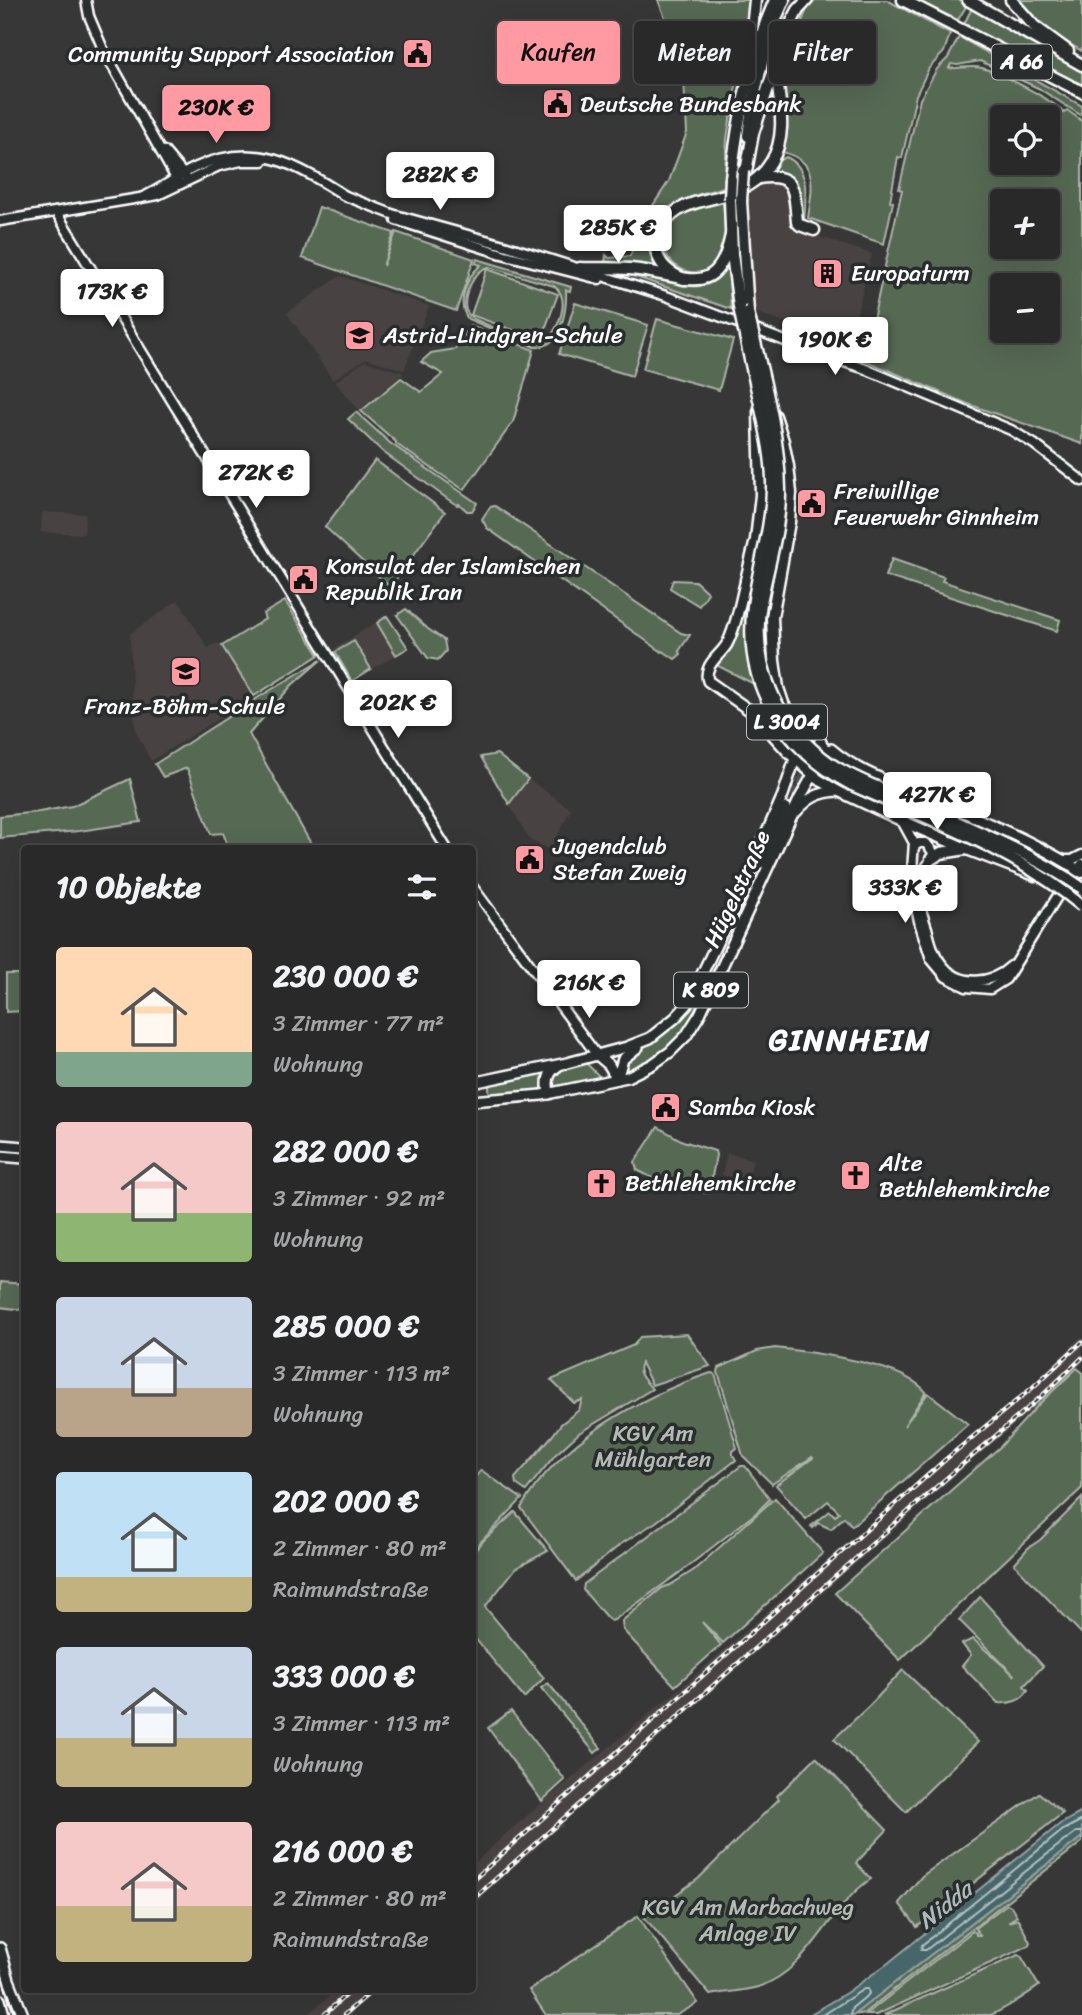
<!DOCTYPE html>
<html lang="de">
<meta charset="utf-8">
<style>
:root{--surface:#2a2929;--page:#323131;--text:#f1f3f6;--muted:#a5a6a8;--line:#464546;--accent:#ff9aa2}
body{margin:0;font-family:Sriracha,sans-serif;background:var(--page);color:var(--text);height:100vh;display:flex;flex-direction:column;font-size:26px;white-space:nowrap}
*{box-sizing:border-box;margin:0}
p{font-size:23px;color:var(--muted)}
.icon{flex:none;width:38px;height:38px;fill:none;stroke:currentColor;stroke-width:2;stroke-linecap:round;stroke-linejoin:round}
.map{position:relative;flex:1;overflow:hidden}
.details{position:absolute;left:21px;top:845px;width:455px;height:1148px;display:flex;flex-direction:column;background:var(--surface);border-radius:7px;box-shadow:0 7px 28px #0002,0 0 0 2px var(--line)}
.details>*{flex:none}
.guide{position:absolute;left:497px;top:21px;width:480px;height:63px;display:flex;gap:14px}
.fabs{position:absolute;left:990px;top:105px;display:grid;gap:14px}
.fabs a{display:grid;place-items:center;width:70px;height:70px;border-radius:7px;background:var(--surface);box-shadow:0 7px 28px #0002,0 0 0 2px var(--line);font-size:35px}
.price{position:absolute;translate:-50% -60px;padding:0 16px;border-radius:7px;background:#fff;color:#222;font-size:23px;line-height:46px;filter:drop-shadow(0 2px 4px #0008)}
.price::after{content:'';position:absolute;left:50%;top:42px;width:21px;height:16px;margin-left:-10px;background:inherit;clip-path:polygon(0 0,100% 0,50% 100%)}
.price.selected{background:var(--accent);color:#111}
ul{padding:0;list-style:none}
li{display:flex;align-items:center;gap:21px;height:175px;padding:0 35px}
li span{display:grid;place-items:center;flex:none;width:196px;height:140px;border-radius:7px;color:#555}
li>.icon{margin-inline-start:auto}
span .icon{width:84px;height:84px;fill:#fffc;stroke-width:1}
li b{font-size:30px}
h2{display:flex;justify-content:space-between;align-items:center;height:84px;padding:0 35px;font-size:30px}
.chip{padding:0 24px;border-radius:7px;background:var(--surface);box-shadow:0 7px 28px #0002,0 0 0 2px var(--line);font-size:24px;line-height:63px}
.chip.selected{background:var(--accent);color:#111}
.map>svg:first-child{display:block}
.built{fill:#494342}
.green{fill:#576953;stroke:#abb4a9;stroke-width:2;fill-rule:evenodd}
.water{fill:#476669;stroke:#91a3a5;stroke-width:2}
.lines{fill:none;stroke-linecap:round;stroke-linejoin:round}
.shore{stroke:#b5c2c3;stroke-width:2}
.primary-tunnel{stroke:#4c4b4b;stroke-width:9;stroke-dasharray:9 4.5;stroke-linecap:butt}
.secondary-casing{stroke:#fff;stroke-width:13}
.primary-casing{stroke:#fff;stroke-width:14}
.highway-casing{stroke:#fff;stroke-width:15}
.secondary{stroke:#2a2d2e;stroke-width:8}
.primary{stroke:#2a2d2e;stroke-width:9}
.highway{stroke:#2a2d2e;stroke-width:10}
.tram{stroke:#fff;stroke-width:2}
.rail-casing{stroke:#fff;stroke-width:4.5}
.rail{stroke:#2a2d2e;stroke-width:2;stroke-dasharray:5;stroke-linecap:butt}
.highway-bridge-casing{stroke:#fff;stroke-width:15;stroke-linecap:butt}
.highway-bridge{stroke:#2a2d2e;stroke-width:10}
.labels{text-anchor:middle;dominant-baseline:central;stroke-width:7;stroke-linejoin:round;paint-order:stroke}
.shield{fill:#2a2d2e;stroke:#bfc0c0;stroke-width:2}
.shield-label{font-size:21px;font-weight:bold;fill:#fff}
.poi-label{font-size:23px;fill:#fff;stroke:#2a2d2e;text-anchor:start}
.street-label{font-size:23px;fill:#fff;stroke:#2a2d2e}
.park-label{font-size:23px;fill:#b3bcb2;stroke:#2a2d2e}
.water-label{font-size:24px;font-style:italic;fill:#acbabc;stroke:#2a2d2e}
.district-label{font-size:30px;font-weight:bold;letter-spacing:2px;fill:#fff;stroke:#2a2d2e}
</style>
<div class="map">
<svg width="1082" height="2015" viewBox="0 0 1082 2015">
<rect width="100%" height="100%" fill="#383737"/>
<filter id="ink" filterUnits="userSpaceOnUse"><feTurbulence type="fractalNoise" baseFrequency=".0143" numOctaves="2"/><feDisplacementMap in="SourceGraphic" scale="14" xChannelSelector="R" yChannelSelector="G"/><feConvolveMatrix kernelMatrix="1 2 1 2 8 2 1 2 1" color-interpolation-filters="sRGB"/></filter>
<g filter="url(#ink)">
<g class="built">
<polygon points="781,180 793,197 795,229 872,254 857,312 854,335 849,334 846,342 757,313 748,234 748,200 754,186 762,181"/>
<polygon points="340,276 429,306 404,370 366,358 333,380 287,313"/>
<polygon points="365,361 404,373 359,410 335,382"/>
<polygon points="42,512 85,514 84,534 41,532"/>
<polygon points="178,600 208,648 217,643 222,646 254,696 151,761 136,731 133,708 130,634"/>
<polygon points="387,616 407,649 354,679 335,648"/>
<polygon points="528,779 571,809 550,850 530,840 509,804"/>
<polygon points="727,1153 753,1160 747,1183 722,1175"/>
<polygon points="1082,1336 1082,1363 1039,1404 960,1471 666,1732 654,1743 653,1746 647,1748 604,1788 603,1791 597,1793 563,1823 563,1827 557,1829 483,1895 483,1898 473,1904 473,1865 510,1830 679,1689 945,1457 1027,1390"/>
<polygon points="336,1990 377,1990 352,2011 351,2015 308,2015"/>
</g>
<g class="green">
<path d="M658 0H752L748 42 735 90 727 138 724 187C700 194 662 200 655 230 653 240 660 258 662 269L605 263 606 255 609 258 630 256 644 219 669 181 687 132 683 63Z"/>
<path d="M816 0H887L950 34 944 52 929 68 916 95 902 158 898 157 890 201 893 202 884 244 808 218C813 184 819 159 778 151L783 94 782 74 807 9Z"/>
<polygon points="915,0 962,0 967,5 958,20"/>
<path d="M1020 0H1082V51C1058 38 1037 22 1020 0Z"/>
<polygon points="972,8 977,11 978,9 1082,70 1082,87 968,28 969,26 964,24"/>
<path d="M959 37 1082 106V116L1038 88 980 61 957 65 951 64 949 68C958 69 972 65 982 68 1000 73 1052 99 1064 113L1067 110 1082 121V444L968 404 864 360 902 190 899 189 920 99 937 69 948 58ZM1003 117H1048V163H1003ZM1003 201H1048V247H1003ZM1048 285V331H1003V285Z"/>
<path d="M786 157C812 168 805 201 804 224L802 222 796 190 764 175 771 164Z"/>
<path d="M723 200C724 218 728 243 719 259 697 298 630 246 682 213 694 206 709 203 723 200Z"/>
<polygon points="319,207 394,233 383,266 396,232 474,259 456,311 302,258"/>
<path d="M477 259 571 287 570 291 566 290C567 309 561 350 534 347L468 319C456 303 466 277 481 265L475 263ZM489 267 554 286C572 299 558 329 546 342L534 345 474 319C470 316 468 315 466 310 462 296 475 269 489 267Z"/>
<path d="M728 264 731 309 618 271C631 273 644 275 656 278 684 286 712 297 728 264Z"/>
<polygon points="487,269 558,294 541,340 471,315"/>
<polygon points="575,303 648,325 632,376 559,354"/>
<polygon points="657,319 733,340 719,390 643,369"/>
<polygon points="470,326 534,350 513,422 464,490 396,444 396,442 361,411 401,378 421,392 443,374 421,362 431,353 455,349"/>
<polygon points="356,412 390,443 477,503 472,511 467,511 459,504 457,505 449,500 383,452 348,419"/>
<polygon points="375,460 445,512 390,587 325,527"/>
<polygon points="495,506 681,633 690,635 679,651 681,654 675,659 663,651 662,652 487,528 482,519 490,507"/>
<polygon points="892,559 944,577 942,581 1060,620 1057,631 885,576"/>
<path d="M754 568H756C747 609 744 645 756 685L716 665 734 641Z"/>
<polygon points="673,580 695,581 708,593 699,606 670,588"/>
<polygon points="285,601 319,655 254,696 222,646 265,619 263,614"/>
<polygon points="406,609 428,629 444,640 446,651 438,660 428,658 397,615"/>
<polygon points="387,616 408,648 396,655 377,623"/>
<polygon points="354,641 371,669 352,681 335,652"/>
<polygon points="321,660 292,685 249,734 314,849 229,849 223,833 211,834 187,768 163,777 155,764 259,697"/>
<polygon points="497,754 528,779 509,804 481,757"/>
<polygon points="130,779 141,822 79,831 0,838 0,816 39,812 72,806"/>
<path d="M725 947 726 952C714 976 701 1016 682 1035 667 1052 648 1062 628 1073L625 1068C629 1051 664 1034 678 1021 699 1002 712 972 725 947Z"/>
<polygon points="6,974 24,974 24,1011 6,1012"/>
<polygon points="585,1062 600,1077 559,1088 551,1084 555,1071"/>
<polygon points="546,1072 544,1092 494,1097 489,1091 489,1085 493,1081"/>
<polygon points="658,1127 683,1141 715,1151 716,1155 709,1193 668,1186 637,1170 635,1162"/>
<polygon points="0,1282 24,1284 24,1310 0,1307"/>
<path d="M687 1334 710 1366 652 1385 641 1363C635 1373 646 1381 652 1389L579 1433 555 1455 526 1491 516 1484 515 1478 552 1436 561 1424 579 1410 582 1400 574 1403 551 1380 634 1345 640 1337Z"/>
<path d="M775 1348C811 1352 903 1363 926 1392L904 1426 928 1393 968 1424 852 1526 844 1517 831 1529 818 1523 813 1528 811 1526 830 1511 835 1516 839 1512 828 1501 806 1519 776 1485 813 1458 812 1457 772 1484 743 1456 718 1372 719 1368 757 1351Z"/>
<polygon points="1077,1368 1082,1372 1082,1488 900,1660 835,1593 1001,1446 1039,1404"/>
<path d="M711 1373 715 1374 737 1448 733 1451V1455L736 1460 656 1522 621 1544 576 1581 521 1508C558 1442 641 1396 711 1373Z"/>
<polygon points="741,1466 745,1466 770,1499 756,1513 682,1571 614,1620 611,1621 607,1618 583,1590 584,1584"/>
<polygon points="481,1470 522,1499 473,1550 473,1480"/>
<polygon points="775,1498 823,1553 723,1643 702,1622 721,1645 675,1686 623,1630 622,1621 662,1588 670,1585 694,1570"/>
<polygon points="1082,1498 1082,1634 1014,1564 1028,1548 1040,1540"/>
<polygon points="515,1512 548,1551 516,1568 485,1607 544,1678 524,1698 473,1636 473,1553 485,1539"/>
<path d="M980 1597 1043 1666 1024 1686 1028 1690C1023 1701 1009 1704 998 1703L962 1666 971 1655 962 1644 973 1639 1015 1676 959 1620Z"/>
<polygon points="903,1670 978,1742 906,1812 834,1739 870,1705"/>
<polygon points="548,1683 601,1748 595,1753 541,1688"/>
<polygon points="511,1711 565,1780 542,1801 488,1728"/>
<path d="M816 1757 887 1830 856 1863 871 1879C828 1907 811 1970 758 1987 743 1991 726 1992 710 1995L644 1917 698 1879 779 1799 777 1796Z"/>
<polygon points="1039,1793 1063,1813 917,1927 899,1903 922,1876"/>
<polygon points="1082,1837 1082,1842 864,2013 853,2015"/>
<polygon points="1007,1904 1011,1906 1017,1916 1008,1922 1018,1919 1030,1942 1028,1946 876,2015 865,2015 970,1933 973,1931 976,1933 976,1935 980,1935 975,1928"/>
<polygon points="638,1916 698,2003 677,2015 546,2015 529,1990"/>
<path d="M1018 1955 1021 1956 1039 1986C1023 1997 1009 2007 991 2015H884Z"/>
</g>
<polygon class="water" points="1082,1812 1082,1837 861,2009 853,2015 809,2015 846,1993 887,1964 1060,1824"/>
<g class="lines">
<g class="shore">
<polyline points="1082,1820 1063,1830 922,1945 921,1950 926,1950 1064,1841 1076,1832 1082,1832"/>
<polyline points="823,2015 864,1989 868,1989 869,1994 852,2008 850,2015"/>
</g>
<path class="primary-tunnel" d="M786 808C793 793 800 775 817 769"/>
<defs>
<g id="secondary">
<polyline points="86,0 89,16 103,49 178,182"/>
<polyline points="164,151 185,176"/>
<polyline points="343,195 392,214 504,245 666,296 822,355 863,368 1011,430 1034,444 1082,481"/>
<path d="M141 198C160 190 176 177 194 168 255 139 295 164 347 197"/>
<polyline points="56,212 447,849"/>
<polyline points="396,220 502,254 599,279"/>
<polyline points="0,221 158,195 219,166 241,161 263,161"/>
<polyline points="902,821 914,843 911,883 913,895 920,925 931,959 946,977 966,987 990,989 1006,979 1057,897 1082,864"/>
<path d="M914 847 919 843H926L933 852C931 867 917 872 918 891 918 904 923 916 927 928 930 940 933 953 941 963 958 987 991 985 1011 966"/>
<polyline points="1062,860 1072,860 1082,855"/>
<polyline points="472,886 596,1054"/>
</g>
<g id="primary">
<path d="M746 580C740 601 737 625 727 644 720 656 703 665 708 681L752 712 790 754 818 779 838 791 902 821"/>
<path d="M831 749C856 771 892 783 922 796 974 817 1029 839 1077 869"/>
<path d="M796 812C808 798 819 792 838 791"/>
<polyline points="761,863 786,808"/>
<polyline points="596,1054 609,1065 617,1079"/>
<polyline points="617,1079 623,1059 638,1047"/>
<path d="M472 1083 567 1063 627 1047 650 1038 675 1018 687 1005 739 897 783 795 797 753C809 740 821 746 835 753"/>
<path d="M549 1094C547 1082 547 1073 558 1066"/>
<polyline points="472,1101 542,1095 627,1077 653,1064 670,1052 686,1036 700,1014 800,798 823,757 824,750 820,740"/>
<polyline points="0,1145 24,1147"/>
<polyline points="0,1156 24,1158"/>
<polyline points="0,1948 9,1980 23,2015"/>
<polyline points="0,2000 4,2015"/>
</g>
<g id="highway">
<polyline points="903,0 1082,92"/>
<polyline points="968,0 1082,65"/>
<polyline points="1011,0 1034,26 1068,51"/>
<polyline points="749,59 755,0"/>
<path d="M748 136C754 89 764 44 784 0"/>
<polyline points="746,172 753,133 787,31 798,10 807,0"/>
<path d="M758 178C797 172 794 191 797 222L800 225 814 230"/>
<path d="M731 179C738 116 750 58 775 0"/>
<polyline points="730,199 732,254 739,307"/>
<polyline points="741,201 748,312"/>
<path d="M580 268C600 269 619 267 639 270 686 276 718 300 731 235"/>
<path d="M684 279C671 274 659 265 656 250 655 241 658 232 663 225 681 198 713 202 739 190 752 184 764 174 771 162 789 134 778 98 776 67"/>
<polyline points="775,416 783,441 788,466 791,493 789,522 772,617 774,661 778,688 784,706 811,732"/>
<polyline points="746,580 756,540 761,495 759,411"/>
<polyline points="902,821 967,849 1035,875"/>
<polyline points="931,859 941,853 966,849"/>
<polyline points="1077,869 1082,872"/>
</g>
</defs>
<use href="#secondary" class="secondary-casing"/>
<use href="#primary" class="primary-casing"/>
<use href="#highway" class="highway-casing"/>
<use href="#secondary" class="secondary"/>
<use href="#primary" class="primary"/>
<use href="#highway" class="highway"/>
<polyline class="tram" points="0,1968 9,2001 15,2015"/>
<defs>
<g id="rail">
<polyline points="472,1881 946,1459 1032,1388 1082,1342"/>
<polyline points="472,1900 927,1495 1043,1395 1082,1358"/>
<polyline points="324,2015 351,1990"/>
<polyline points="344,2015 373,1990"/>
</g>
</defs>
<use href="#rail" class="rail-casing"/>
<use href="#rail" class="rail"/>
<defs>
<g id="highway-bridge">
<polyline points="730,199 731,179"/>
<polyline points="741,201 743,171"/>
<path d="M739 307C745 336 751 366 758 395 765 427 773 458 772 490 771 530 758 567 753 606 742 685 784 749 852 785 931 820 1015 850 1082 906"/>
<path d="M748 312C761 370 779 429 780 489 781 527 768 565 761 603 750 666 779 728 831 764 854 779 882 789 907 800 967 827 1028 851 1082 888"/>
</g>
</defs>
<use href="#highway-bridge" class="highway-bridge-casing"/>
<use href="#highway-bridge" class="highway-bridge"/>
</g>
</g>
<defs>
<symbol id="civic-square" viewBox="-11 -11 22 22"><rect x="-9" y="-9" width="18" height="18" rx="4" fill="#ff9aa2" stroke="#2a2d2e"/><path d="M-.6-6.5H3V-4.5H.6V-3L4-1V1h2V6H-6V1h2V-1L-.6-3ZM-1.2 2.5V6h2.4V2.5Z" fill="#111"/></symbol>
<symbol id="building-square" viewBox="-11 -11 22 22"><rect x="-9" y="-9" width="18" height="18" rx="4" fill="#ff9aa2" stroke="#2a2d2e"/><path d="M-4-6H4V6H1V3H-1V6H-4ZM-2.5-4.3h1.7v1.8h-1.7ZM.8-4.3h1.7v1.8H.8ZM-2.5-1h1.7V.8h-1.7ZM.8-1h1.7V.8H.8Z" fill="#111"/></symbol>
<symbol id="school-square" viewBox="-11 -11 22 22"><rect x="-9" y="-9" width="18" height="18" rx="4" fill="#ff9aa2" stroke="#2a2d2e"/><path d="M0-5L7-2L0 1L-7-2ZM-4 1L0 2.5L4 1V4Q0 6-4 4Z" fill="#111"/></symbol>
<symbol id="church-square" viewBox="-11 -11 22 22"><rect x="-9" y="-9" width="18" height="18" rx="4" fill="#ff9aa2" stroke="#2a2d2e"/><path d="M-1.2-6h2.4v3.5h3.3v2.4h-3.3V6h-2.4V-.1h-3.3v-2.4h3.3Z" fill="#111"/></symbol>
</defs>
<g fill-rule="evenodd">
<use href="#civic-square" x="400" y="36" width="35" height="35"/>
<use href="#civic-square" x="540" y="86" width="35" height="35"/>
<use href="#building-square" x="810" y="256" width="35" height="35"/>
<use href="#school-square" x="342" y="318" width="35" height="35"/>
<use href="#civic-square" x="794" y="486" width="35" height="35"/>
<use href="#civic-square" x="286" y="562" width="35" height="35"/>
<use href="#school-square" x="168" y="654" width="35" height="35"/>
<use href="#civic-square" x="512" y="842" width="35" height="35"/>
<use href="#civic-square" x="648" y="1090" width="35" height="35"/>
<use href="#church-square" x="838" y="1158" width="35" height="35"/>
<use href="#church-square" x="584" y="1166" width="35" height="35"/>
</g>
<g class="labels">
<g class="shield">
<rect x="992" y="44.5" width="60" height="35" rx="5"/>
<rect x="747" y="704.5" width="80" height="35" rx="5"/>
<rect x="674" y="972.5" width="74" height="35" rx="5"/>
</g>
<g class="shield-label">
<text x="1022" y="62">A 66</text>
<text x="787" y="722">L 3004</text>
<text x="711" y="990">K 809</text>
</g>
<g class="poi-label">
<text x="394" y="54" text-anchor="end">Community Support Association</text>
<text x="580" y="104">Deutsche Bundesbank</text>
<text x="851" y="273">Europaturm</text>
<text x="383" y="335">Astrid-Lindgren-Schule</text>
<text x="834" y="491">Freiwillige<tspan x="834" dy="26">Feuerwehr Ginnheim</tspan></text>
<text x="326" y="566">Konsulat der Islamischen<tspan x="326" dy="26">Republik Iran</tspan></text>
<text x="185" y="706" text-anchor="middle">Franz-Böhm-Schule</text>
<text x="553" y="846">Jugendclub<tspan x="553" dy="26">Stefan Zweig</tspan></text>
<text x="688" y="1107">Samba Kiosk</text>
<text x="879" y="1163">Alte<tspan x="879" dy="26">Bethlehemkirche</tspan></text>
<text x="625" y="1183">Bethlehemkirche</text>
</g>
<g class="street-label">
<text transform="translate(737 889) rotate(-65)">Hügelstraße</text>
</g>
<g class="park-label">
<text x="653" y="1433">KGV Am<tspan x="653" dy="26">Mühlgarten</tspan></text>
<text x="748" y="1907">KGV Am Marbachweg<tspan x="748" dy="26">Anlage IV</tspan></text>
</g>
<g class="water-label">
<text transform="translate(945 1905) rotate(-38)">Nidda</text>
</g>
<g class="district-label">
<text x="850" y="1040">GINNHEIM</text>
</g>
</g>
</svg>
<div class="fabs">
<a><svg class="icon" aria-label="locate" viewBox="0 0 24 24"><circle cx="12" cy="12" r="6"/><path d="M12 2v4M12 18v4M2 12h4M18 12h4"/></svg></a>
<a>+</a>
<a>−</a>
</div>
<b class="price selected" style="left:216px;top:145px">230K €</b>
<b class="price" style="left:440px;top:212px">282K €</b>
<b class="price" style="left:618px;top:265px">285K €</b>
<b class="price" style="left:112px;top:329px">173K €</b>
<b class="price" style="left:835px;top:377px">190K €</b>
<b class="price" style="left:256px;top:510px">272K €</b>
<b class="price" style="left:398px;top:740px">202K €</b>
<b class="price" style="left:937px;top:832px">427K €</b>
<b class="price" style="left:905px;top:925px">333K €</b>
<b class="price" style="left:589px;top:1020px">216K €</b>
<div class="guide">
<a class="chip selected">Kaufen</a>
<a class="chip">Mieten</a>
<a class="chip">Filter</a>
</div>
<section class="details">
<h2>10 Objekte<svg class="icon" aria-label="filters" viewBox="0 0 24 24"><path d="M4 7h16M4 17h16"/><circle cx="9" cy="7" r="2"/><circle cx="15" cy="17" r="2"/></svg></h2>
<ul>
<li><span style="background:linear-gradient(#ffd9b3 75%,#7fa58c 0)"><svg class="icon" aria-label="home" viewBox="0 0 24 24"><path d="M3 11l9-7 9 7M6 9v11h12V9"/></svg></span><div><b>230 000 €</b><p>3 Zimmer · 77 m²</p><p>Wohnung</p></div></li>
<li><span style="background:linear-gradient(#f6c9c9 65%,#8fb573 0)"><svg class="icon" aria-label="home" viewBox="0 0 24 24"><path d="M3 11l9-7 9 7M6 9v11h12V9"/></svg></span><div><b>282 000 €</b><p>3 Zimmer · 92 m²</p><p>Wohnung</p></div></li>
<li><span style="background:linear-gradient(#c9d6e8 65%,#b9a48a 0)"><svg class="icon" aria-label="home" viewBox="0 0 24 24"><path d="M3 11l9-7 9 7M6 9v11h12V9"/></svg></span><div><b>285 000 €</b><p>3 Zimmer · 113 m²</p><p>Wohnung</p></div></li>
<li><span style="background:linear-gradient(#bfe0f5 75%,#c2b280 0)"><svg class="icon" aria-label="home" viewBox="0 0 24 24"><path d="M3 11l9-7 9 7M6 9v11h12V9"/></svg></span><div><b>202 000 €</b><p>2 Zimmer · 80 m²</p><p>Raimundstraße</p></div></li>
<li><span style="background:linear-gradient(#c9d6e8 65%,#c2b280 0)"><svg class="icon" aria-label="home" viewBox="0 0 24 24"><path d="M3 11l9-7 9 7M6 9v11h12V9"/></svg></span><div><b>333 000 €</b><p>3 Zimmer · 113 m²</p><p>Wohnung</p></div></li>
<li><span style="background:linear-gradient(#f6c9c9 60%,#c2b280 0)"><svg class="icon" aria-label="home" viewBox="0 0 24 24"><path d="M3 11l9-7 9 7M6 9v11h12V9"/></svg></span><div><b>216 000 €</b><p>2 Zimmer · 80 m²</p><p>Raimundstraße</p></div></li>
</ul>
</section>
</div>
